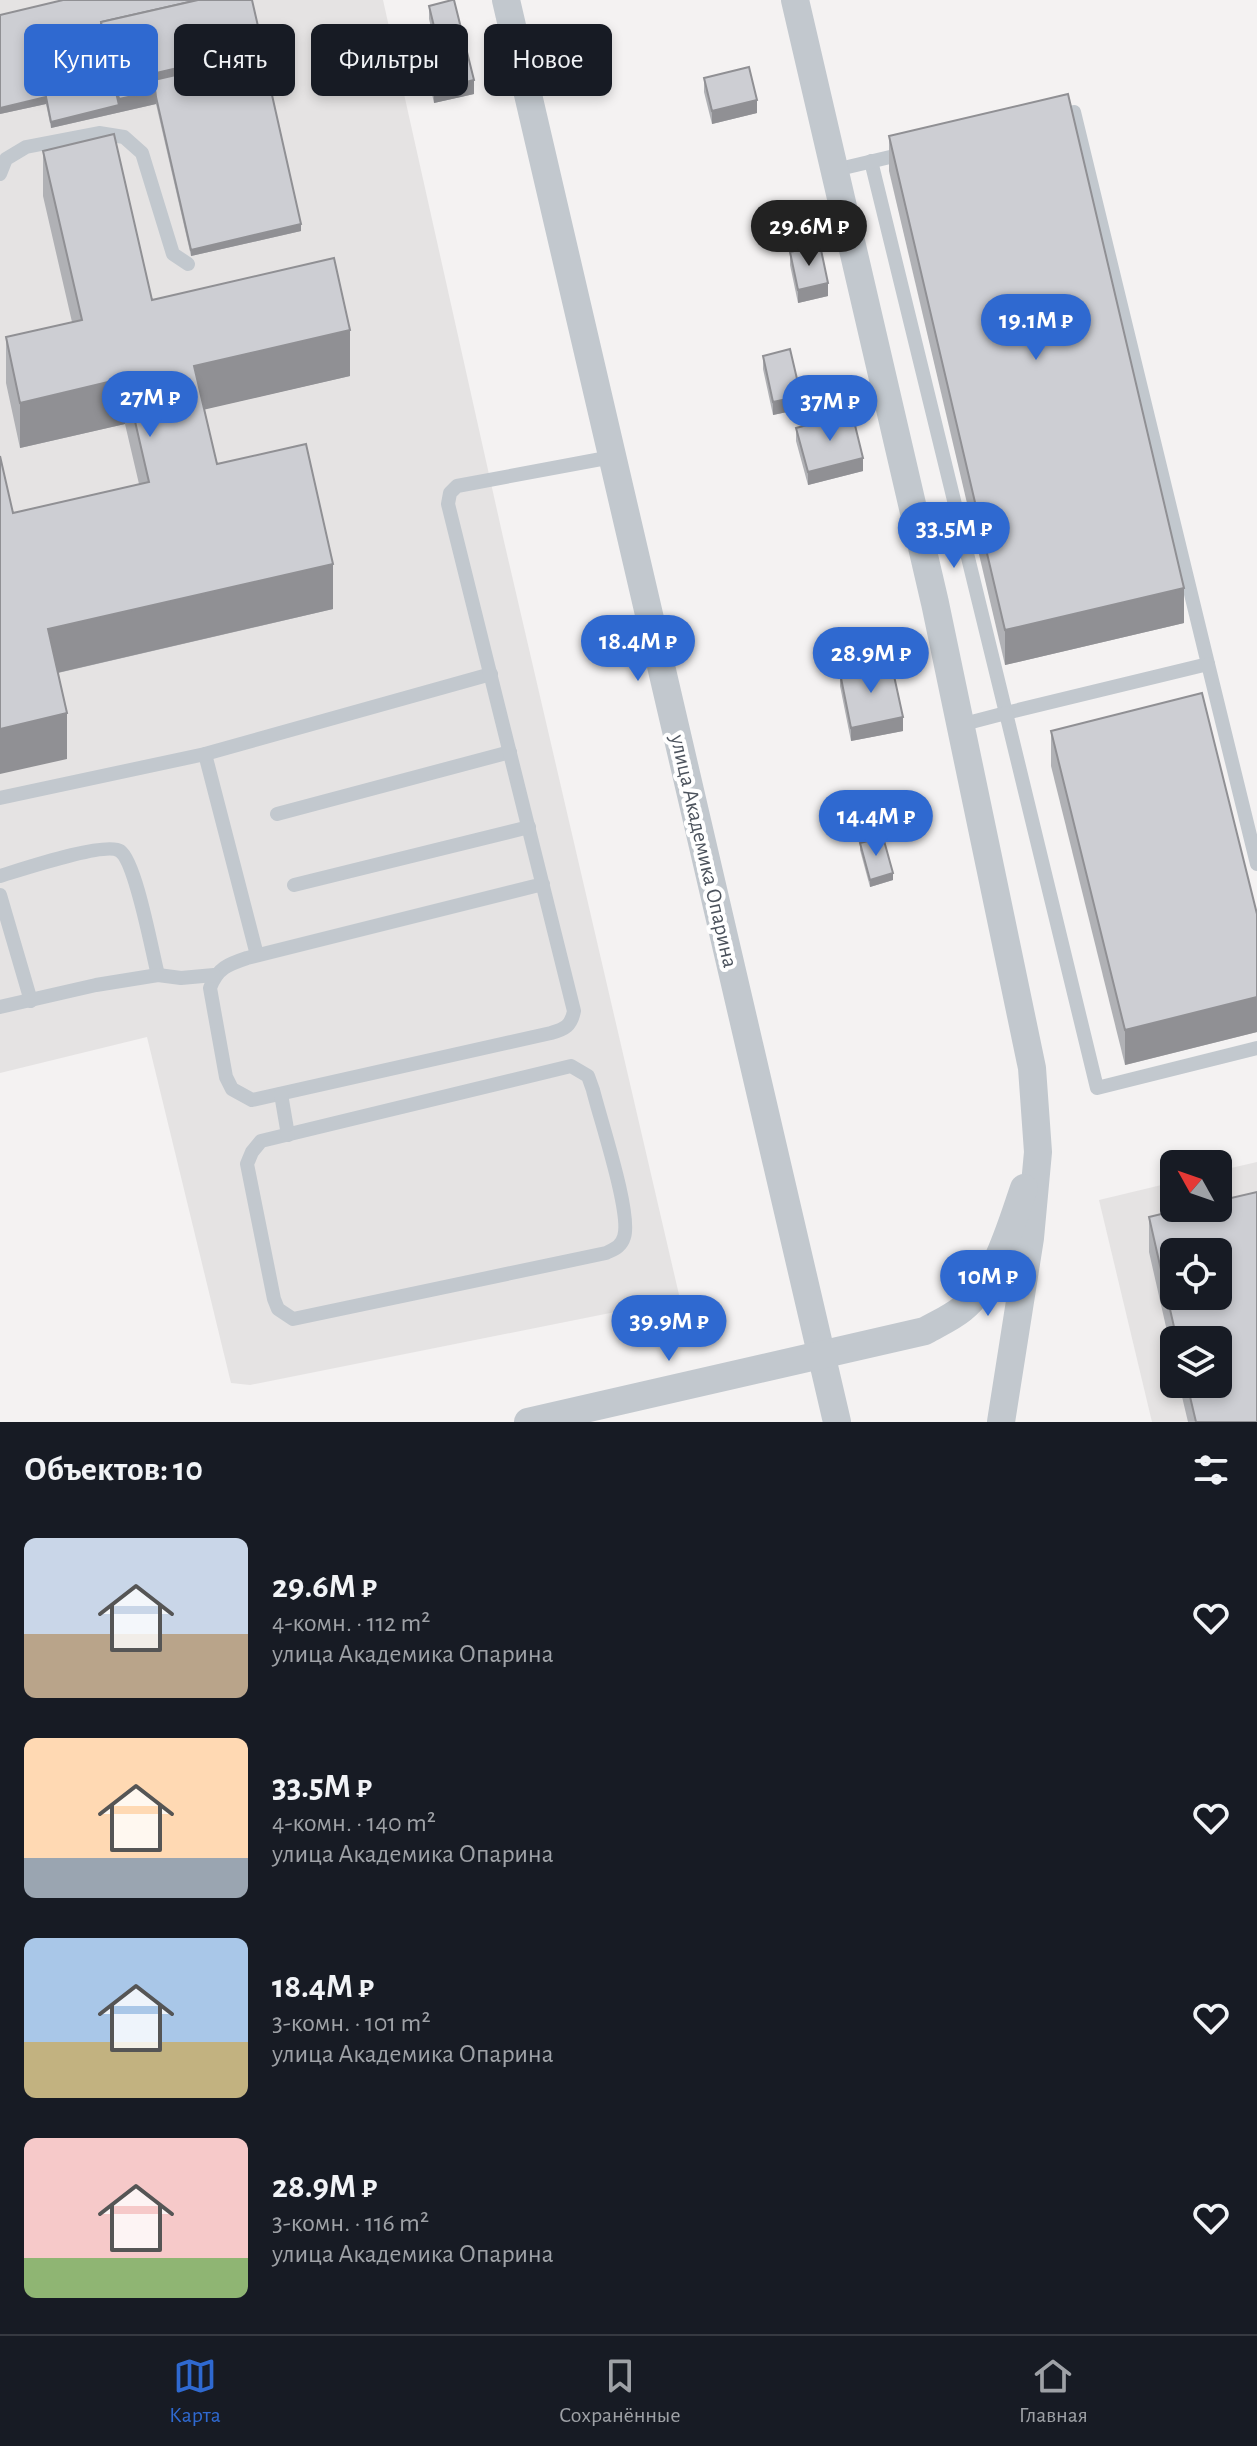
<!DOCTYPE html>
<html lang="ru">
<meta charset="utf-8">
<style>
:root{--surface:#171b24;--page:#20242c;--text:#f1f3f6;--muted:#9ea1a6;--line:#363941;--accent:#2f69d0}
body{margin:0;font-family:"Alegreya Sans",sans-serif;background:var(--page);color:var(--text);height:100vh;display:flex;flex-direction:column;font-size:30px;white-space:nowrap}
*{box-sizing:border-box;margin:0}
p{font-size:26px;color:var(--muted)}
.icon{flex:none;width:44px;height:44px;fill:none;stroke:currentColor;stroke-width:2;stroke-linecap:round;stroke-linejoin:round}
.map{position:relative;height:1422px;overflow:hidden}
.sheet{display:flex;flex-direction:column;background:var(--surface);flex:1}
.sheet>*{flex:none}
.hud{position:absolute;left:24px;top:24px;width:800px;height:72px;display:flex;gap:16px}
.needle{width:52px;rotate:310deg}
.controls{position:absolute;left:1160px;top:1150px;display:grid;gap:16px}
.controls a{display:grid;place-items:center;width:72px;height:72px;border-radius:12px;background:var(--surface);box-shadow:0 4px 12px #0003;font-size:40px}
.price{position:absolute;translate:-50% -68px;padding:0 18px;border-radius:28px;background:var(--accent);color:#fff;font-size:26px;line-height:52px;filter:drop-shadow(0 2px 4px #0008)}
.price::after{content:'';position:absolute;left:50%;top:48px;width:24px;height:18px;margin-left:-12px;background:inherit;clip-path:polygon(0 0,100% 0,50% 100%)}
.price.selected{background:#222;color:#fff}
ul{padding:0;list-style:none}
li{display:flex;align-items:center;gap:24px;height:200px;padding:0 24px}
li span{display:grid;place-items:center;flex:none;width:224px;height:160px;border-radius:12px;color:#555}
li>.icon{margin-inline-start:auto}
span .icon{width:96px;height:96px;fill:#fffc;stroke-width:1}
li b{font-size:34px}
h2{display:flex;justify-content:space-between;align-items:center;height:96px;padding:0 24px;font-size:34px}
.pill{padding:0 28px;border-radius:12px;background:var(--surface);box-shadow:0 4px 12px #0003;font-size:28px;line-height:72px}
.pill.selected{background:var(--accent);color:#fff}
.dock{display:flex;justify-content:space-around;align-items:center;height:112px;border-top:2px solid var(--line);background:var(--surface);font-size:22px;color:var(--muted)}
.dock a{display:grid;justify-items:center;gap:4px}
.dock .selected{color:var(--accent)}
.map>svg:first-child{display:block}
.education{fill:#e5e3e3;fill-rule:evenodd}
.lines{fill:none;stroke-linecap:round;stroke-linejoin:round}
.lane{stroke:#c2c8ce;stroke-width:14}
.street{stroke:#c2c8ce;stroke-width:28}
.wall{fill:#b0b1b5;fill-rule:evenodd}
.shaded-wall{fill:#909094}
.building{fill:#cdced3;stroke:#909094;stroke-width:2;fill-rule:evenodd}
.labels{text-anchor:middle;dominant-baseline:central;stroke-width:8;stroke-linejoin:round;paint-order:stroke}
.street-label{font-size:22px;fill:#4c535d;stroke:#fff}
</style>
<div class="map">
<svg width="1257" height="1422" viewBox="0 0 1257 1422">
<rect width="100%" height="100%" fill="#f4f2f2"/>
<g class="education">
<polygon points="0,0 383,0 503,537 680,1299 250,1385 231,1383 147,1037 0,1073"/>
<path d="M1257 1162V1422H1152L1099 1200 1174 1182V1208H1218V1171ZM1174 1252H1218V1296H1174ZM1174 1340H1218V1384H1174Z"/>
</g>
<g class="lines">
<g class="lane">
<polyline points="871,161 1006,713 1208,664 1074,112 1055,116"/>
<polyline points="835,170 907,153"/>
<polyline points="0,174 6,159 26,147 99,133 124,137 142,153 173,254 188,264"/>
<polyline points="1208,664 1257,864"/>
<polyline points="960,725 1006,713 1097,1088 1257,1048"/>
<polyline points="205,754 257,955"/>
<polyline points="0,798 205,754 491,674"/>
<polyline points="277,814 510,752"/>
<path d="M0 876C20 870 106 841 120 851 136 862 152 952 158 975"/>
<path d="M543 884 247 958C229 964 217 968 210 988L226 1077 232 1089 252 1100 551 1033C565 1029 571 1026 574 1011L448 504 450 493 457 486 612 457"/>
<polyline points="294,885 529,827"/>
<polyline points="0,895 31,1001"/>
<polyline points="0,1007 96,985 158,975 181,978 214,975"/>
<path d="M571 1066 588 1076 593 1090C600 1119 632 1214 624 1237 621 1247 614 1249 606 1253L293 1319 278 1309 274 1299 247 1164 252 1152 261 1141Z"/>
<polyline points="281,1094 288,1135"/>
</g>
<g class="street">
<polyline points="506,0 837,1422"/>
<polyline points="795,0 935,603 1032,1068 1038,1152 1030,1238 1001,1422"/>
<path d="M528 1422 925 1331C937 1324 951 1318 962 1309 996 1281 1010 1228 1024 1188"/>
</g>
</g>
<g class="wall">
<polygon points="63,0 263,55 301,231 191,256 156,104 51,128 46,104 0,114"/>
<polygon points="429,6 474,94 434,103 428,76 428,63 439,60 429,19"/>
<polygon points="704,78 757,113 712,124 704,92"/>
<polygon points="889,136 1184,623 1005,665 889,171"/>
<polygon points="43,151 152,300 350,376 204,409 217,464 333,609 58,673 67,759 13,513 139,484 125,424 20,448 6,383 6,337 72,322 43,196"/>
<polygon points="790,252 828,296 798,303 790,265"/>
<polygon points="763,356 801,409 773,415 763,369"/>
<polygon points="796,428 863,471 808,485 796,441"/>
<polygon points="840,673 903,731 851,741 840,686"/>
<polygon points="1051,731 1257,914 1257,1032 1125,1065 1051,766"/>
<polygon points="860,843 893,880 870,887 860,850"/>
<path d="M1257 1192V1422H1188L1179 1384H1218V1340H1174V1362L1149 1252V1217L1186 1208H1218V1201ZM1174 1252H1218V1296H1174Z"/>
</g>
<g class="shaded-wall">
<polygon points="263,48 263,61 152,80 152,74"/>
<polygon points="474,80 474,94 434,103 434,90"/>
<polygon points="156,91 156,104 51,128 51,122 119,105 119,99"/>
<polygon points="46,97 46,104 0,114 0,108"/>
<polygon points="757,100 757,113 712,124 712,111"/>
<polygon points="301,224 301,231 191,256 191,250"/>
<polygon points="828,283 828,296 798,303 798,290"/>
<polygon points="350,330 350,376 194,412 194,366"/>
<polygon points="125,378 125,424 20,448 20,403"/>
<polygon points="801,396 801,409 773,415 773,402"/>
<polygon points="863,458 863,471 808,485 808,472"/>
<polygon points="333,564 333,609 48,675 48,629"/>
<polygon points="1184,588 1184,623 1005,665 1005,630"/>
<polygon points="67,713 67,759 0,774 0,729"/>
<polygon points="903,717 903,731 851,741 851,728"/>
<polygon points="893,873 893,880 870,887 870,880"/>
<polygon points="1257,997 1257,1032 1125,1065 1125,1030"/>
</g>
<g class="building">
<polygon points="63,0 198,0 101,22 101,29 119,105 51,122 46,97 0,108 0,15"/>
<polygon points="198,0 252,0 263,48 152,74 156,91 119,99 101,22"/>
<polygon points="452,0 454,0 474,80 434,90 428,63 442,59 429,6"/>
<polygon points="263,55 301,224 191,250 156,97 154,80"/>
<polygon points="749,67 757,100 712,111 704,78"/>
<polygon points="1068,94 1184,588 1005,630 889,136"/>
<polygon points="114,134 152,300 334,258 350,330 194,366 217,464 306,444 333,564 48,629 67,713 0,729 0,456 13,513 149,482 125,378 20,403 6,337 82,320 43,151"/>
<polygon points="820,245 828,283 798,290 790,252"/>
<polygon points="790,349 801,396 773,402 763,356"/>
<polygon points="852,413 863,458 808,472 796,428"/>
<polygon points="891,662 903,717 851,728 840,673"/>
<polygon points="1202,693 1257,914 1257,997 1125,1030 1051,731"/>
<polygon points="883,837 893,873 870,880 860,843"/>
<path d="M1257 1192V1422H1196L1187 1384H1218V1340H1177L1149 1217 1186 1208H1218V1201ZM1174 1252H1218V1296H1174Z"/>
</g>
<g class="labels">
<g class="street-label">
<text transform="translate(704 851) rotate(77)">улица Академика Опарина</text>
</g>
</g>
</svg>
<div class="controls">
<a><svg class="needle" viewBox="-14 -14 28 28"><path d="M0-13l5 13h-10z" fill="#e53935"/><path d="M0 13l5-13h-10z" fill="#9ea1a6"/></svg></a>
<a><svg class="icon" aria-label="locate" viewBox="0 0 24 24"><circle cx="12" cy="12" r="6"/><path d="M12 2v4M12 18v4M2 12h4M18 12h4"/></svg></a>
<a><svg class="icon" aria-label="layers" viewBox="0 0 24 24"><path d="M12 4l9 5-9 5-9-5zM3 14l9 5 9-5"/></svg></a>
</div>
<b class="price selected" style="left:809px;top:268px">29.6M ₽</b>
<b class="price" style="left:1036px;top:362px">19.1M ₽</b>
<b class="price" style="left:150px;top:439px">27M ₽</b>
<b class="price" style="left:830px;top:443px">37M ₽</b>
<b class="price" style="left:954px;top:570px">33.5M ₽</b>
<b class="price" style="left:638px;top:683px">18.4M ₽</b>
<b class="price" style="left:871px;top:695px">28.9M ₽</b>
<b class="price" style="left:876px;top:858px">14.4M ₽</b>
<b class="price" style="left:988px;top:1318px">10M ₽</b>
<b class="price" style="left:669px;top:1363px">39.9M ₽</b>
<div class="hud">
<a class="pill selected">Купить</a>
<a class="pill">Снять</a>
<a class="pill">Фильтры</a>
<a class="pill">Новое</a>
</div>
</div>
<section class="sheet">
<h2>Объектов: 10<svg class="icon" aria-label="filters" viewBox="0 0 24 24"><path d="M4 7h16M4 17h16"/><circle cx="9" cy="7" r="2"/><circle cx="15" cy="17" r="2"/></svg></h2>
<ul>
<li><span style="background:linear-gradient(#c9d6e8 60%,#b9a48a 0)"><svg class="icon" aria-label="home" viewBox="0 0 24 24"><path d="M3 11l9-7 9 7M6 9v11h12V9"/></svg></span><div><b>29.6M ₽</b><p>4-комн. · 112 m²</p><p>улица Академика Опарина</p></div><svg class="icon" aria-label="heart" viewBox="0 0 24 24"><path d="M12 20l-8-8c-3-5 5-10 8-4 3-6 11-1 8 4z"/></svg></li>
<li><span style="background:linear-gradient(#ffd9b3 75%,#9aa5b1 0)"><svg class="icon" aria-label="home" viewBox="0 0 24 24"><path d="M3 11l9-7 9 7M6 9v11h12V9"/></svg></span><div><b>33.5M ₽</b><p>4-комн. · 140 m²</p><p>улица Академика Опарина</p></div><svg class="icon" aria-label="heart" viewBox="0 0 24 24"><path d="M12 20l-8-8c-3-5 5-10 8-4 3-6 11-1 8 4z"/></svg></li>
<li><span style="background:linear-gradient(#a9c7e8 65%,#c2b280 0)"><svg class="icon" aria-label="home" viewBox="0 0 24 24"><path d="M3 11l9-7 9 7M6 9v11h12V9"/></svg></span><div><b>18.4M ₽</b><p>3-комн. · 101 m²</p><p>улица Академика Опарина</p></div><svg class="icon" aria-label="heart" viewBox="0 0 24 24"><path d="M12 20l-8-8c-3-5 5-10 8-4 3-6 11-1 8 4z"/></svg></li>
<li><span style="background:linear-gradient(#f6c9c9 75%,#8fb573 0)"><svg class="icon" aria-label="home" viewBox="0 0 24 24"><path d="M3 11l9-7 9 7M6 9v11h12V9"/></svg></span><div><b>28.9M ₽</b><p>3-комн. · 116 m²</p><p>улица Академика Опарина</p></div><svg class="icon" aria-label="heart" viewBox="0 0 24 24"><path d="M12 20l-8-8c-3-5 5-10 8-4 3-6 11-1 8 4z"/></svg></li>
</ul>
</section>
<nav class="dock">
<a class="selected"><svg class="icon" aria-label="map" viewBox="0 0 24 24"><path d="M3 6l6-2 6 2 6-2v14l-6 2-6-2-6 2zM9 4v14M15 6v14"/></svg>Карта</a>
<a><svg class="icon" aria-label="saved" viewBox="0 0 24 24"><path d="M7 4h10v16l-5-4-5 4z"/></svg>Сохранённые</a>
<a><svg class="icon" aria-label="home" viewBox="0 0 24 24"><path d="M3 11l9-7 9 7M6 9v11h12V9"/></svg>Главная</a>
</nav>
